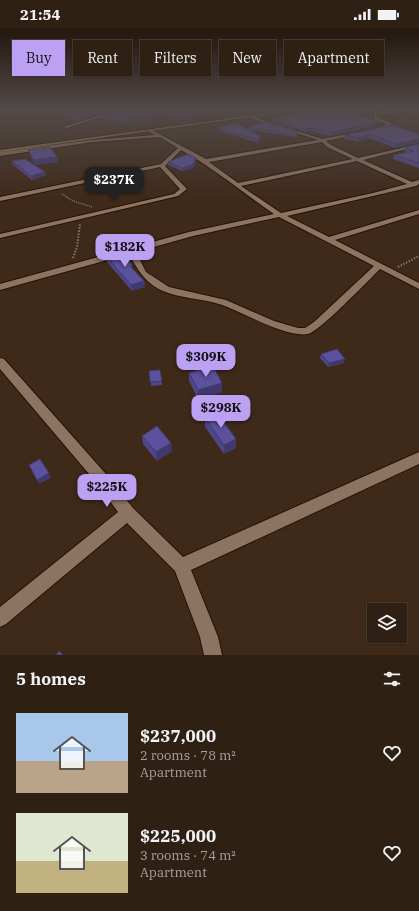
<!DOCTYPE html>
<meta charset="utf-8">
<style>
:root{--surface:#2f2014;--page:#37281d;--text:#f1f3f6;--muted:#a7a3a0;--line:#4a3e34;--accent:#bca0f2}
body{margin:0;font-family:"IBM Plex Serif",serif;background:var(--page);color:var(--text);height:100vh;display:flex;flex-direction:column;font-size:15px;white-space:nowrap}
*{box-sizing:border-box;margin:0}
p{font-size:13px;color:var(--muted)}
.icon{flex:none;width:22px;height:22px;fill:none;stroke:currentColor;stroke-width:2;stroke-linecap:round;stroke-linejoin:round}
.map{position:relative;height:627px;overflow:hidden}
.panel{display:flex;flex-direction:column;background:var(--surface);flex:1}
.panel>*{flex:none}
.hud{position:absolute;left:12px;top:12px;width:395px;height:36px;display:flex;gap:8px}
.tools{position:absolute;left:367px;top:575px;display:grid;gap:8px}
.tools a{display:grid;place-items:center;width:40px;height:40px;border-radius:0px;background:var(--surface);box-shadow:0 1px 3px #0004,0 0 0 1px var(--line);font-size:20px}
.price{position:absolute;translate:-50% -34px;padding:0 9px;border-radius:8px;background:var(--accent);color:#111;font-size:13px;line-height:26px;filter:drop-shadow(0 1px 2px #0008)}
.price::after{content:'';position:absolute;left:50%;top:24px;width:12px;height:9px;margin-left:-6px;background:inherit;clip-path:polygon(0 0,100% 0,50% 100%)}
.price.on{background:#222;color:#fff}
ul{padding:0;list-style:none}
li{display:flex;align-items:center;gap:12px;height:100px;padding:0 16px}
li span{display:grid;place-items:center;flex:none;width:112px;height:80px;border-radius:0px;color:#555}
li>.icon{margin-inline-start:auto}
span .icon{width:48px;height:48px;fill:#fffc;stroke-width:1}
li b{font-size:17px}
h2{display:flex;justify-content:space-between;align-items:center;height:48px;padding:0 16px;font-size:17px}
.pill{padding:0 14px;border-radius:0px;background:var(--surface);box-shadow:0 1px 3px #0004,0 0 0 1px var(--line);font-size:14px;line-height:36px}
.pill.on{background:var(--accent);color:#111}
.status{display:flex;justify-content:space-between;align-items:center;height:28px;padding:0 20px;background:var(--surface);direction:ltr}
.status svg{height:11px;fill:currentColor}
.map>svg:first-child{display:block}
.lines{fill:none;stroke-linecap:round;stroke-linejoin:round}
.minor-casing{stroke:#251203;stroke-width:2}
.major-casing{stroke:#251203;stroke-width:2}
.path-far1{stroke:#877568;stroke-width:1.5;stroke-dasharray:1 1;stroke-linecap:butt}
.path{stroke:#877568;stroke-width:2;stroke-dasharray:1.5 1.5;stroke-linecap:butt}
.minor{fill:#8d7462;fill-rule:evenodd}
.major{fill:#9e803e;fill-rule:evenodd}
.wall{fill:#4f4687}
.shaded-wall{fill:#40396e}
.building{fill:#5c519d;stroke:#40396e}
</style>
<div class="status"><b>21:54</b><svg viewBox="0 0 49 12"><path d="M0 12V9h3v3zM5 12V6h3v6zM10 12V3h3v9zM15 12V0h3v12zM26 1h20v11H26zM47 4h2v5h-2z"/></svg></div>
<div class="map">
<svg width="419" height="627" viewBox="0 0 419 627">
<rect width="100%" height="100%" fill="#3f2a1a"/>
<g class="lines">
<defs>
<g id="minor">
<polygon points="13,81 0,84 0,82"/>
<polygon points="120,81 126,81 67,100 63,99"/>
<polygon points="258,81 266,81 284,85 282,86"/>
<polygon points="410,81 419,81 419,82 377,87 378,90 393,96 379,101 377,100 387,96 375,92 374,85"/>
<path d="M250 88 322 111 359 104V106L326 113 331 117 358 130 419 116V118L363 132 412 154 419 152V156L416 158 287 188 329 209 419 182V186L335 212 419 255V261L380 241C369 252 319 304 308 306 284 310 242 283 219 276 203 271 178 270 163 263 145 255 138 242 129 226L0 262V256L189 204 274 186C243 165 214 140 181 122L165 138 187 161 178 168 0 210V206L174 166 180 161 160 139 0 173V169L161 136 178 120 160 109 92 114 0 128V124L92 112 155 107 148 103 150 101 206 131 318 112 250 90ZM322 114 327 119 353 131 238 155 209 134ZM357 133 407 156 373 165 281 185 241 158ZM279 189 374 238 314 294 305 300H298L274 293 226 272 169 259 146 244 136 224 193 208Z"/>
<polygon points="0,330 4,331 105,445 133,480 183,529 419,424 419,436 191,542 218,609 222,627 204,627 200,609 175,543 127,495 6,596 0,599 0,579 118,484 95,453 0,341"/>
</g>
<polygon id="major" points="298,81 308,81 0,124 0,122"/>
</defs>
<use href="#minor" class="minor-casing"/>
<use href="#major" class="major-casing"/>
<polyline class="path-far1" points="62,166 73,173 92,179"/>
<g class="path">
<polyline points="73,230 77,219 80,196"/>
<polyline points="398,239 419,228"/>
</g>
<use href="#minor" class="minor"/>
<use href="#major" class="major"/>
</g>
<g class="wall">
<polygon points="41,81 115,81 78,93"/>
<polygon points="117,81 235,81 210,83 210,84 179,91 163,85 126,95 102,90 101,86"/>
<polygon points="370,84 355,86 379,94 378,97 331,108 311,103 305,104 273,94 273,91"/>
<polygon points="392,97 419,106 395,120 369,110 358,114 344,111 345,107"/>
<polygon points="248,99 299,105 298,107 295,109 249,102 260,110 258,115 217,102 217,100 248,101"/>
<polygon points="419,116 419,140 393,131 394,127 407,124 404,123 405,119"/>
<polygon points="28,122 58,134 35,137 30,126"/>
<polygon points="12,133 45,144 46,147 32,152 12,136"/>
<polygon points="196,133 193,140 182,143 168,137 168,134"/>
<polygon points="106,228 132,237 132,241 144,253 145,259 132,263 107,234"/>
<polygon points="321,326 344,335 328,339 320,330"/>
<polygon points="160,342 162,357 151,358 149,343"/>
<polygon points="189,345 222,355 222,364 198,371 189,353"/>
<polygon points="205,390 236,420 224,426 205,399"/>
<polygon points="142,408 172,423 157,433 143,416"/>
</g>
<g class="shaded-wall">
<polygon points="100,81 115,81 78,93 77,88"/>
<polygon points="163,81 163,85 126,95 125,90"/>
<polygon points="205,81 235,81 210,83 210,84 179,91 179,86"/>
<polygon points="370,81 370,84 349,87 350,84"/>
<polygon points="379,94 378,97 331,108 331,104"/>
<polygon points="311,100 311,103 305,104 306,101"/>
<polygon points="299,105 298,107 295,109 296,107"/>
<polygon points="370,106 369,110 358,114 359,110"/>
<polygon points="419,111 419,115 395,120 396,116"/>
<polygon points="57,129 58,134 35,137 34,132"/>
<polygon points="196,130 196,133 193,140 182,143 182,140"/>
<polygon points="45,144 46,147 32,152 31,148"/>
<polygon points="144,253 145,259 132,263 131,257"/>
<polygon points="345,331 344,335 328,339 329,335"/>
<polygon points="222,355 222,364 198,371 198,362"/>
<polygon points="236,411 236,420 224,426 224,417"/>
<polygon points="171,415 172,423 157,433 156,424"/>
<polygon points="49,445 51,450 39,456 37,452"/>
</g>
<g class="building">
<polygon points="55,81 100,81 77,88"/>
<polygon points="117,81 205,81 179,86 163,81 125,90 101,86"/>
<polygon points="310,81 370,81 350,84 379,94 331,104 311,100 306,101 273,91"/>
<polygon points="265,94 299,105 296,107 248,99"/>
<polygon points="236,95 260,108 258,112 217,100"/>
<polygon points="392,97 419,106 419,111 396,116 370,106 359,110 345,107"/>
<polygon points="419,116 419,135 394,127 414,123 405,119"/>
<polygon points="50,119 57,129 34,132 28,122"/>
<polygon points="188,126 196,130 192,137 182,140 168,134"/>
<polygon points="25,131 45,144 31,148 12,133"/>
<polygon points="123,224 132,237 130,238 144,253 131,257 106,228"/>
<polygon points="337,321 345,331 329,335 321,326"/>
<polygon points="213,338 222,355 198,362 189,345"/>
<polygon points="160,342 162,353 150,354 149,343"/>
<polygon points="217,385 236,411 224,417 205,390"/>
<polygon points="157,398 171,415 156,424 142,408"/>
<polygon points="40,431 49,445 37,452 29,437"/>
<polygon points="59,623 63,627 56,627"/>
</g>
<linearGradient id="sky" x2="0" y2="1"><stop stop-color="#23170e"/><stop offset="0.48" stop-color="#524a49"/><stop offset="1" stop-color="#524a49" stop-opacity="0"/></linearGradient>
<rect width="419" height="169" fill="url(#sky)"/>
</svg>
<div class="tools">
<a><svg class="icon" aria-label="layers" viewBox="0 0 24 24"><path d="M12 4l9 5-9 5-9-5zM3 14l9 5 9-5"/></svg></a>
</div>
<b class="price on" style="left:114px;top:173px">$237K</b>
<b class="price" style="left:125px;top:240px">$182K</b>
<b class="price" style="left:206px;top:350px">$309K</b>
<b class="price" style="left:221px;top:401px">$298K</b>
<b class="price" style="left:107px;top:480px">$225K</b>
<div class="hud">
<a class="pill on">Buy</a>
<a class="pill">Rent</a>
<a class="pill">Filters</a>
<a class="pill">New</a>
<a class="pill">Apartment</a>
</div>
</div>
<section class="panel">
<h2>5 homes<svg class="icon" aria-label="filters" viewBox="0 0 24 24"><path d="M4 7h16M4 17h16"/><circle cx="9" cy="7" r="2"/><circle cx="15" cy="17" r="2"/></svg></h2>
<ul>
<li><span style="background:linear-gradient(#a9c7e8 60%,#b9a48a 0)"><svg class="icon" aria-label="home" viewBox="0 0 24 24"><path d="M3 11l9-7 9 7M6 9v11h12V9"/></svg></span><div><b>$237,000</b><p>2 rooms · 78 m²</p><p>Apartment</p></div><svg class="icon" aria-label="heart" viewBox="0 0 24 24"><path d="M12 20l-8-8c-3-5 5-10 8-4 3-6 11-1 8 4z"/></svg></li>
<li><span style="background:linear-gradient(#dfe7d0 60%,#c2b280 0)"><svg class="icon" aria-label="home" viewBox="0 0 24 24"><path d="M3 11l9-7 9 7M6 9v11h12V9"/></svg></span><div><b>$225,000</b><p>3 rooms · 74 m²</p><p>Apartment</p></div><svg class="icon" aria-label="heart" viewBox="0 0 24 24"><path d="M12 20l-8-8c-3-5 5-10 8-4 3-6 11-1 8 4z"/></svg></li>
</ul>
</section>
